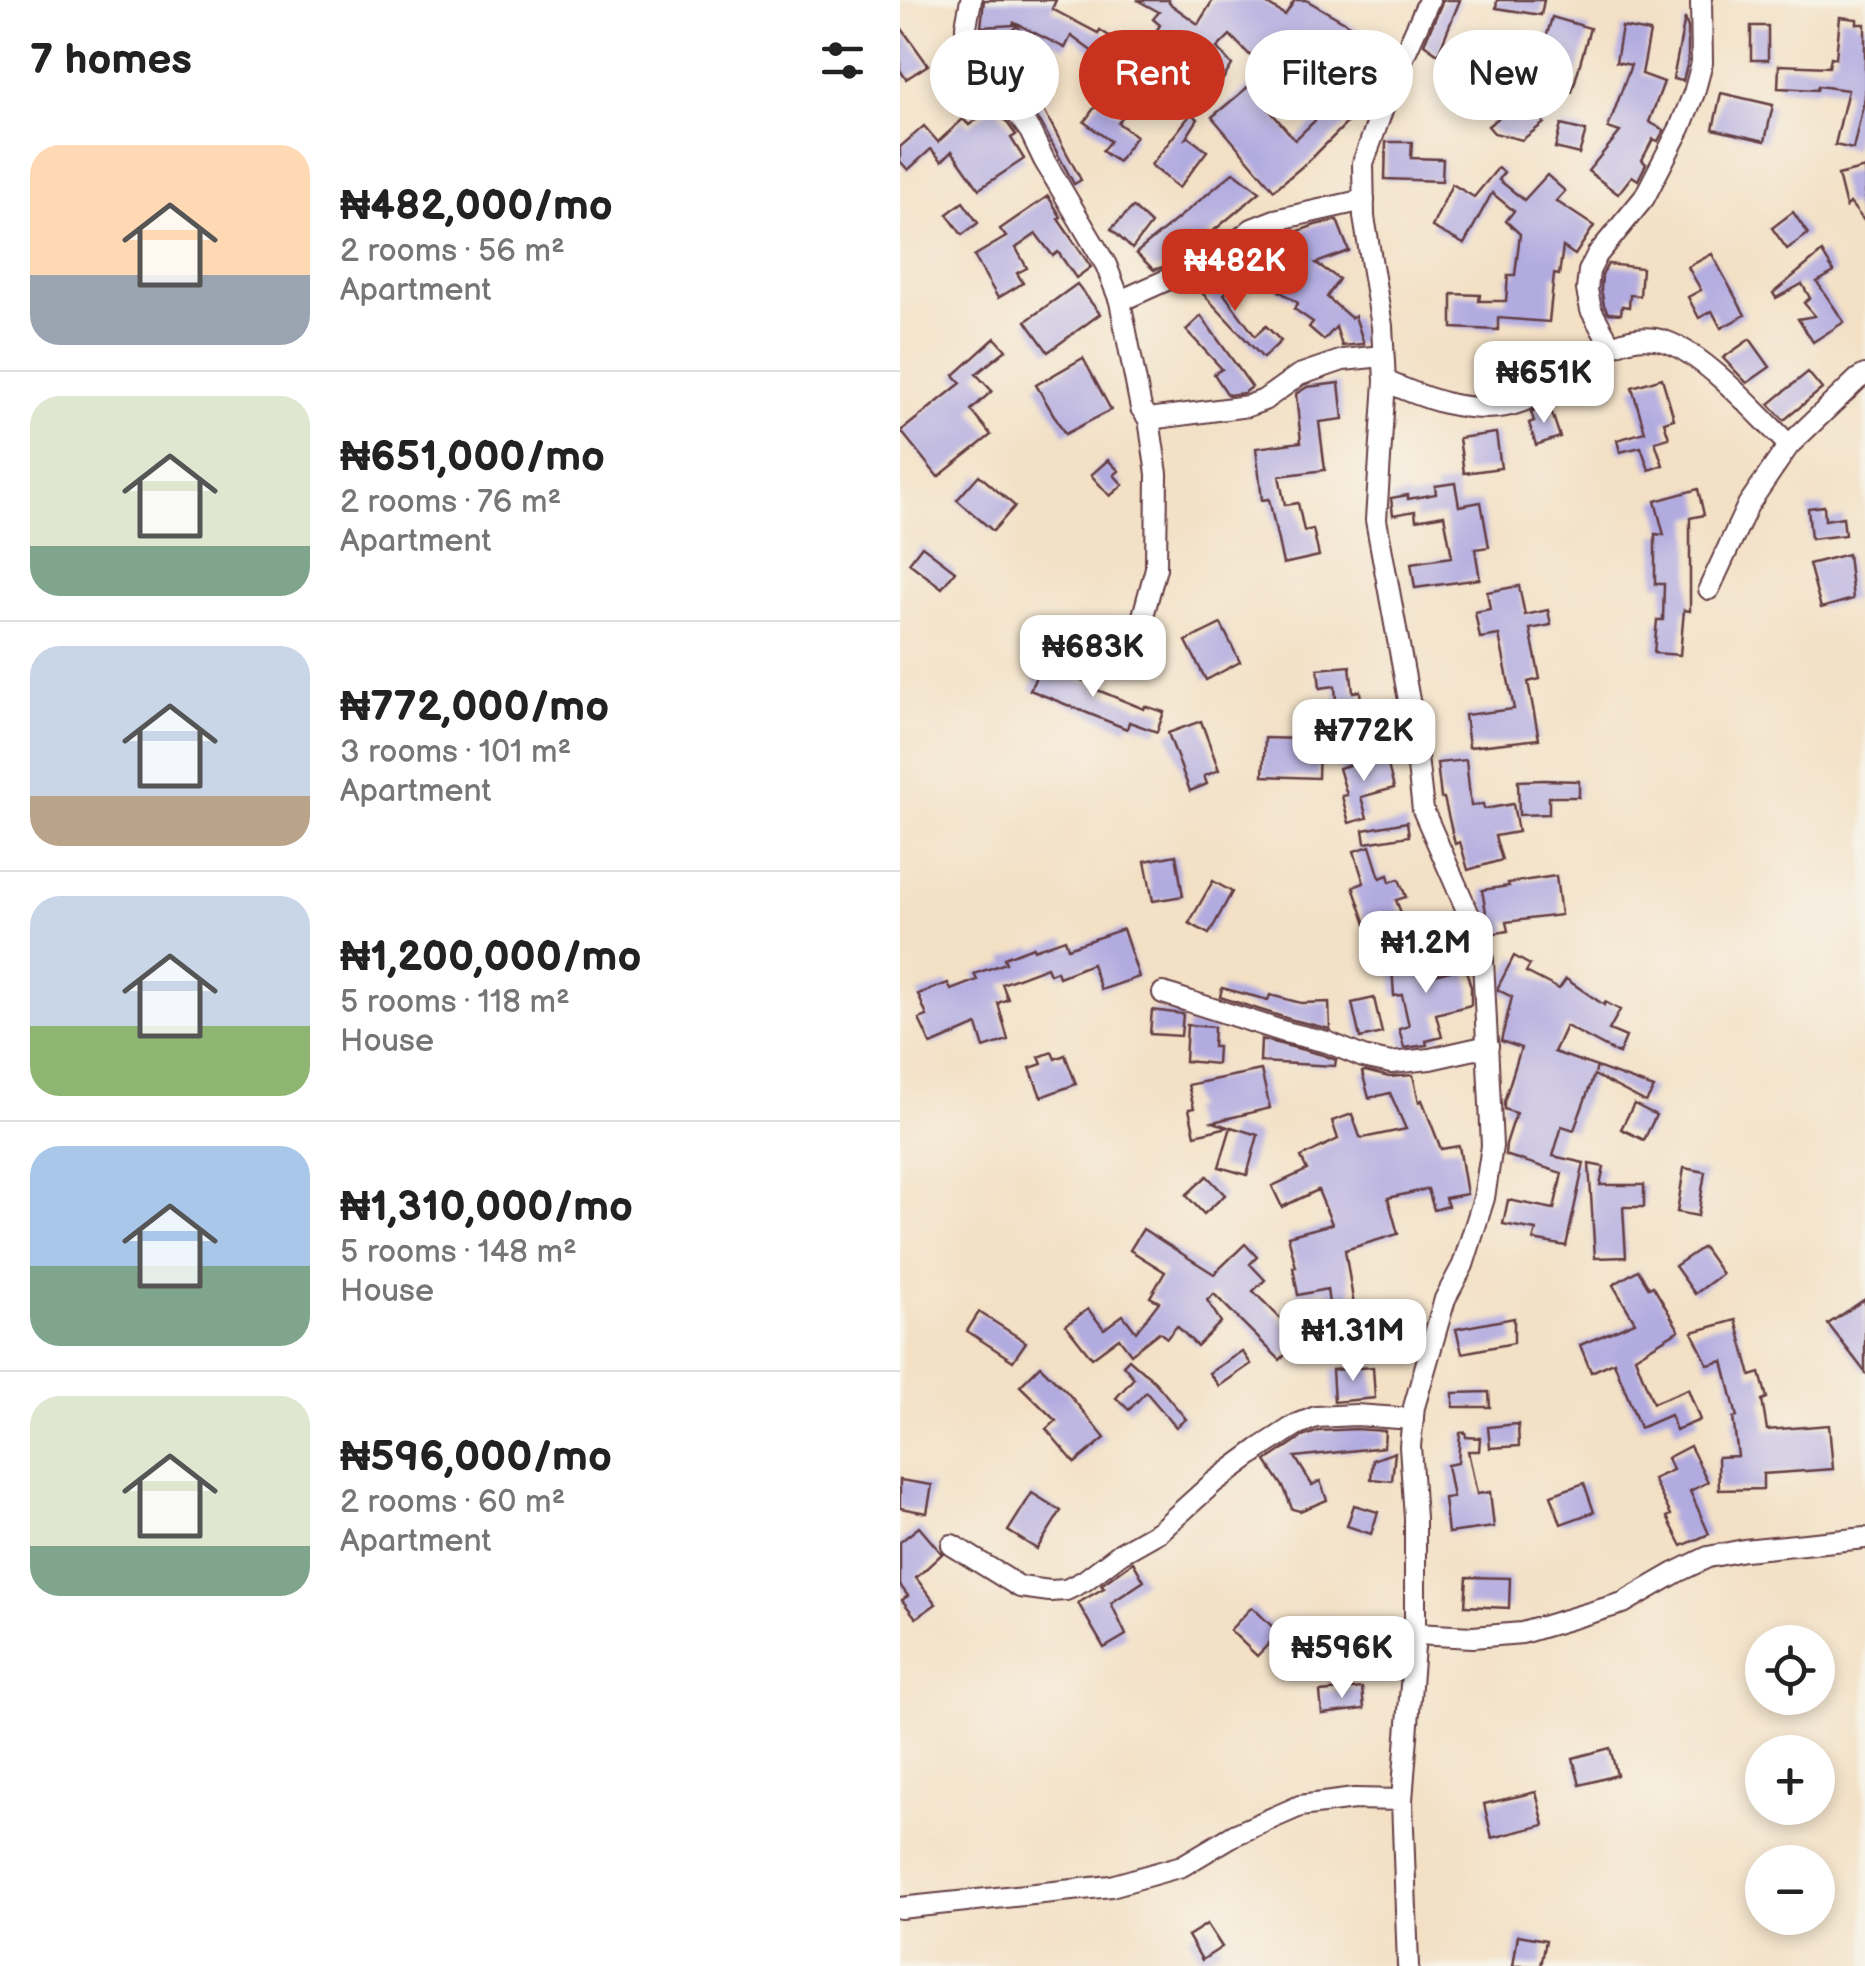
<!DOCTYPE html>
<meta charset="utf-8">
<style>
:root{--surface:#fff;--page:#f6f6f6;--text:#222;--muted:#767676;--line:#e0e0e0;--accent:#c8321e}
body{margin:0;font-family:"Balsamiq Sans",sans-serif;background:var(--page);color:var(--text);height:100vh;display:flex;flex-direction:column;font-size:38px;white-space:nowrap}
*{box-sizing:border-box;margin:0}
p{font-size:32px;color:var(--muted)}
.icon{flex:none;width:55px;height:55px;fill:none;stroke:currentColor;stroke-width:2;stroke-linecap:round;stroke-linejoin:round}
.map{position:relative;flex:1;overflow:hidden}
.sheet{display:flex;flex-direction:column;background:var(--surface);width:900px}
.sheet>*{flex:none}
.top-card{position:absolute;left:30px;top:30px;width:785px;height:90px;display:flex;gap:20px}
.controls{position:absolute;left:845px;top:1625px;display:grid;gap:20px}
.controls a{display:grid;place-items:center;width:90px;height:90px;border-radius:50%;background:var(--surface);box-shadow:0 5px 15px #0003;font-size:50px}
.price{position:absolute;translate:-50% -85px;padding:0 22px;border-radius:20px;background:#fff;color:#222;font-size:32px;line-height:65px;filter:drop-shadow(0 2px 5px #0008)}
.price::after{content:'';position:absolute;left:50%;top:60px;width:30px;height:22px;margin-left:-15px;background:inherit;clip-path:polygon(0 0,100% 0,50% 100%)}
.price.on{background:var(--accent);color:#fff}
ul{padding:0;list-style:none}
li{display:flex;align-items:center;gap:30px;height:250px;padding:0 30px}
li+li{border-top:2px solid var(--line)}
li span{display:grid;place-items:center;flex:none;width:280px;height:200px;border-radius:30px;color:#555}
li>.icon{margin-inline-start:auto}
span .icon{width:120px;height:120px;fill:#fffc;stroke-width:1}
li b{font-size:42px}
h2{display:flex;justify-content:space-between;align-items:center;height:120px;padding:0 30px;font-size:42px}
.chip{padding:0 35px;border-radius:45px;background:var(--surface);box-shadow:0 5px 15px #0003;font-size:35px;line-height:90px}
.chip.on{background:var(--accent);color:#fff}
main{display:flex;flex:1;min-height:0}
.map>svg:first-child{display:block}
.building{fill:#b2abe0}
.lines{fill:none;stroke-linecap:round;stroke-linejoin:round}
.street-casing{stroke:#633c42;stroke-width:24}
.street{stroke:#fff;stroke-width:20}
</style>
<main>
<section class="sheet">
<h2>7 homes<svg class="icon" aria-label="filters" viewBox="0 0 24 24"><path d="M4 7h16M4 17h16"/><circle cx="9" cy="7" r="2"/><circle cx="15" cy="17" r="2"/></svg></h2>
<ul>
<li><span style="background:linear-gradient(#ffd9b3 65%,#9aa5b1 0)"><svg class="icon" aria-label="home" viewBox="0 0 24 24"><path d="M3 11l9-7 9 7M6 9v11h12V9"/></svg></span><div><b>₦482,000/mo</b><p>2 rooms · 56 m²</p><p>Apartment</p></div></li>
<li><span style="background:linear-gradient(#dfe7d0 75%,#7fa58c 0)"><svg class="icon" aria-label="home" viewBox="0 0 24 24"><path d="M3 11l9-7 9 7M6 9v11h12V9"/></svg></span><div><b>₦651,000/mo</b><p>2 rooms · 76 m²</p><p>Apartment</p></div></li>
<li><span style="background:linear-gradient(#c9d6e8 75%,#b9a48a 0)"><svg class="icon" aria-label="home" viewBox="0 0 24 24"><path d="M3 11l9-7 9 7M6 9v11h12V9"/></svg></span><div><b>₦772,000/mo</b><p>3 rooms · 101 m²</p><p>Apartment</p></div></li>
<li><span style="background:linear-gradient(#c9d6e8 65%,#8fb573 0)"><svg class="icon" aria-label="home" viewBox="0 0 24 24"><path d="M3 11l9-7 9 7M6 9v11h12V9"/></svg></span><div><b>₦1,200,000/mo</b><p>5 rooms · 118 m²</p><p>House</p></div></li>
<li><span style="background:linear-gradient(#a9c7e8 60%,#7fa58c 0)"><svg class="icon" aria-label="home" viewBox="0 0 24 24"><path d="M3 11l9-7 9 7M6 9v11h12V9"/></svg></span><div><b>₦1,310,000/mo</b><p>5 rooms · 148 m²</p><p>House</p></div></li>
<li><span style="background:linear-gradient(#dfe7d0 75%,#7fa58c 0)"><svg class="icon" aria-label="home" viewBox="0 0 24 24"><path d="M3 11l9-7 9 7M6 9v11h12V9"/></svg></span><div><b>₦596,000/mo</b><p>2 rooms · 60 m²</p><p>Apartment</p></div></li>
</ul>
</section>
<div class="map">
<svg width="965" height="1966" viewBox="0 0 965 1966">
<rect width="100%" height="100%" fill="#f7f3e8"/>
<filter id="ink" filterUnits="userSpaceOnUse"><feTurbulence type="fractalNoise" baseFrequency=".01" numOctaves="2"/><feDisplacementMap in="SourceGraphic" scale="20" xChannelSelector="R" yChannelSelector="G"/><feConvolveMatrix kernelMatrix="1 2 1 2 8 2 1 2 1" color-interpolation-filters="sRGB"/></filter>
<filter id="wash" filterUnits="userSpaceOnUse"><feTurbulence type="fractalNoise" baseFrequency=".0048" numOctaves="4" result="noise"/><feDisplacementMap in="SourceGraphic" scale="40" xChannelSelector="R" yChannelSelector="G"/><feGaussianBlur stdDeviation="2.25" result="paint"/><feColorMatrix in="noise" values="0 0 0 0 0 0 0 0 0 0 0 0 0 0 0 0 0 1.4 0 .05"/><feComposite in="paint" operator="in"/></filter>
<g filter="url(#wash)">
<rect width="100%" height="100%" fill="#f3e0c5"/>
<g id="blocks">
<g class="building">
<polygon points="84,0 156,0 152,9 198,33 200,30 218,42 211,52 222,69 209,77 193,52 171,36 165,48 113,22 116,25 81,27"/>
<polygon points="237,0 269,0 269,3 298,24 313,0 361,0 385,15 395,0 406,0 492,49 481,69 461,90 442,72 435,80 423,71 393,99 330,35 317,48 332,65 303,111 264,89 252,109 230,97 257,52 235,66 260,25 253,19 259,12"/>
<polygon points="543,0 560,0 538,54 524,44"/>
<polygon points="597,0 644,0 641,15 596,8"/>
<polygon points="652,17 690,28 672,92 657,88 655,94 632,88"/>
<polygon points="940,17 957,19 957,24 965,24 965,97 953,149 935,145 948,90 918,86 917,90 878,88 879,65 929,67 931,57 936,58"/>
<polygon points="785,18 788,28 788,61 783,81 773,79"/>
<polygon points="0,26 28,65 6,79 0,70"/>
<polygon points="117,26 152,66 139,78 153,100 130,84 181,180 174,184 141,123 88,51"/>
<rect x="851" y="26" width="17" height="34"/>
<polygon points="722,27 750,32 742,74 764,82 749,122 764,130 758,141 753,139 742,160 746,164 738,180 732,176 718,194 688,171 720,132 708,128 731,65 716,62"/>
<polygon points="61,60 78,83 60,96 43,73"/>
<polygon points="349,86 395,140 434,102 451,119 411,159 374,190 312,117"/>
<polygon points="821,93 873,105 865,141 813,129"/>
<polygon points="200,100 223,116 218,123 236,136 218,162 202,151 210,141 184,122"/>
<polygon points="628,102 644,123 622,140 594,133 588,126 616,104 624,114"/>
<polygon points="95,106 116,135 111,138 124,159 79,189 52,151 42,161 31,149 8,170 0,161 0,147 24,126 38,142 63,119 69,125"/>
<polygon points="291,114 298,119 286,138 288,137 307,151 279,188 251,165"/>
<polygon points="661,125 686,131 679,154 655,148"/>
<polygon points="486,142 512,142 511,158 543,159 542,181 485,179"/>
<polygon points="598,168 604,172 599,180 624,200 647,175 665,191 656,201 694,226 675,255 663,247 659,275 654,274 649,322 598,318 598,330 552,328 552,294 580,295 579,301 606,301 608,275 615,275 620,234 606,221 614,211 592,193 564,244 532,227 552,184 574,197"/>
<polygon points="965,168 965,222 950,203 946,207 938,175"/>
<polygon points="334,172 360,192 311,233 297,250 287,242 263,267 254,270 236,253"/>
<polygon points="148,196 161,217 158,219 191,267 176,278 158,252 153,256 136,234 116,248 127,268 117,273 123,283 98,298 74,256 106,237 100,229"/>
<polygon points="63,202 78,223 62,235 47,214"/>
<polygon points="233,207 251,224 232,249 211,229"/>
<polygon points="893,212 908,234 887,249 872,228"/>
<polygon points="437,220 449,251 416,263 439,279 427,297 451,318 455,316 464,344 462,344 442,346 436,327 424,340 409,327 413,322 394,309 398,303 364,281 372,270 355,244 379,233 383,237 415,225"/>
<polygon points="922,252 934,272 917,282 944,322 913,342 898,319 915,316 904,303 910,298 902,284 876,298 873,293"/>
<polygon points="812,254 845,315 821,328 812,311 799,318 788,297 801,290 788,267"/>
<polygon points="708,264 742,268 740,296 730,295 729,307 722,306 721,314 708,313 704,305 701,289 702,275"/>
<polygon points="316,271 329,290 324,294 355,336 366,326 381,341 363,358 293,283"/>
<polygon points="177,284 200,314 148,352 126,321"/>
<polygon points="301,316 352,387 344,393 328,395 314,374 322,369 286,330"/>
<polygon points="95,338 106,350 76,374 92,391 71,410 91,435 38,477 1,431 61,383 54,375"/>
<polygon points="850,339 870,367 847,383 823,358"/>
<polygon points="183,358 211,410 165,434 136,385"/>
<polygon points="908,372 922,389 884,420 869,404"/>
<polygon points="762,378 774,419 764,422 769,438 755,442 763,465 749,470 741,447 720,452 717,440 745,432 732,387"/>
<polygon points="439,383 443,419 419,422 425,470 379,476 385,505 398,503 404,531 413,529 419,556 383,564 369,499 362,500 356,448 401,442 396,394 407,387"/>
<polygon points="649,404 660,437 636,445 629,423 634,421 631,412"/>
<polygon points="596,433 601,468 564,473 559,438"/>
<polygon points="208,460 219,471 214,475 223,485 210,496 191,475"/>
<polygon points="79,475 115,506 93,531 57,500"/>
<polygon points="555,483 559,506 581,502 589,547 575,549 580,579 515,588 511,563 552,557 544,515 516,520 515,511 493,515 491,498 508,495 508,499 536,494 535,486"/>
<polygon points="798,489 804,515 790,518 790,611 784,610 780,655 754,653 757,620 763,620 764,584 755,584 755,534 764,535 755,501"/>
<polygon points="924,506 925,520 943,517 945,535 911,539 908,508"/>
<polygon points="22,546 55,571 42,588 9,563"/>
<polygon points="948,554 953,599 921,608 909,564"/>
<polygon points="619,586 625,615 648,610 651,625 630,629 640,679 628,682 639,739 569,747 565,715 614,709 599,635 580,638 575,612 590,609 587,592"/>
<polygon points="321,624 340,662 306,680 286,641"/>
<polygon points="142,663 196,686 195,689 244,709 245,706 264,712 257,732 229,722 227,729 130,690"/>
<polygon points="450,666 453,692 460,691 462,714 437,716 435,686 420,688 418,669"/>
<polygon points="301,721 319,770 304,776 307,784 290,791 268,733"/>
<polygon points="365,738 400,739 400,745 419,745 418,778 363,776"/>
<polygon points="485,754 494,788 461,797 467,818 449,823 442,796 447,795 439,768"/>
<polygon points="566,760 571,806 583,804 584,809 613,804 618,832 595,836 602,860 568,870 560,842 555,844 544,798 541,798 537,763"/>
<polygon points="644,780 679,781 679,797 649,797 649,814 619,815 618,781"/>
<polygon points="507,822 509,836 465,843 463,830"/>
<polygon points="470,846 480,878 488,875 490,882 499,879 506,897 496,900 503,918 468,930 453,887 464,883 454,851"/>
<polygon points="276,855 283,896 253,901 245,861"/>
<polygon points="656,876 661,915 606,922 608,931 590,934 582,890 609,886 608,883"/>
<polygon points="313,881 332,892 309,934 289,923"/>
<polygon points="223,929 239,977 201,990 192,964 159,977 157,971 150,974 147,967 102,984 108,999 98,1003 108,1040 84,1048 77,1025 31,1045 19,1019 27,1016 18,994 48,983 51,990 77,980 74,974 106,963 104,958 133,947 134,950 165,939 168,948"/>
<polygon points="522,949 524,978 565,967 571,987 571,1005 536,1014 542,1037 526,1041 527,1045 504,1048 499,1029 509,1026 502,995 494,996 491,951"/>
<polygon points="614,956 630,965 626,972 659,989 666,979 704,1005 705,1002 720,1010 709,1030 726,1037 719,1054 666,1026 654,1052 697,1067 695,1073 697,1067 754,1088 746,1102 694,1075 674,1130 662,1126 653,1156 684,1163 666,1246 633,1240 636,1230 603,1224 608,1200 654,1209 662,1173 605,1155 606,1144 616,1113 604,1109 604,1102 621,1048 601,1041 612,997 598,990 598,987"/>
<polygon points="322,988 368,1000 370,995 401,1003 429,1002 430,1029 389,1019 320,997"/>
<polygon points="474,998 482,1033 460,1038 452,1003"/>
<polygon points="252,1010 283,1014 281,1036 250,1034"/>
<polygon points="287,1025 314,1027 313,1047 318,1047 317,1064 285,1061"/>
<polygon points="361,1039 423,1055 436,1060 435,1066 360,1062"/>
<polygon points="152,1052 155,1059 165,1055 176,1084 141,1097 130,1068 142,1064 139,1057"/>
<polygon points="361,1070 370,1108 313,1122 328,1127 295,1135 289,1109 294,1108 288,1085"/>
<polygon points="465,1071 489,1077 513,1075 519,1102 522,1100 541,1149 559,1146 567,1194 545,1198 548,1206 534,1210 528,1189 488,1198 498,1234 445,1250 457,1324 432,1327 427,1289 398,1295 393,1267 396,1267 388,1236 432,1224 418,1190 382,1207 372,1186 407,1170 401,1157 438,1139 432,1121 452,1114 460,1137 463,1138 506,1129 490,1093 469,1098 462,1072"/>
<polygon points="734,1104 756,1115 744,1140 721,1129"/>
<polygon points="331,1127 358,1135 347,1175 319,1167"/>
<polygon points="689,1164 704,1167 700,1185 744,1185 744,1207 723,1207 726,1257 695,1258"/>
<polygon points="784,1168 805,1172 798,1216 777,1212"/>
<polygon points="307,1176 325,1195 304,1214 286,1195"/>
<polygon points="243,1229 314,1274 345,1244 357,1257 350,1264 365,1280 353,1291 401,1339 380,1360 314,1294 307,1300 321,1322 297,1346 277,1326 267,1338 259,1332 231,1354 219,1338 192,1358 166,1325 188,1309 204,1329 223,1315 236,1332 259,1302 250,1297 265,1272 230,1250"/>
<polygon points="803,1247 822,1274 795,1294 775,1266"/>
<polygon points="738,1270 749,1288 753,1286 779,1330 735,1357 753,1403 788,1389 800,1420 776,1430 770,1415 740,1428 714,1362 691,1372 680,1345 735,1322 713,1285"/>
<polygon points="965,1299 965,1372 928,1324"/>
<polygon points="79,1312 126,1342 113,1361 67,1331"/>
<polygon points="614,1318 614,1343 562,1353 556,1329"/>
<polygon points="836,1320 851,1376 860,1373 867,1398 862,1400 867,1430 929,1425 933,1469 863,1474 863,1489 819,1490 818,1457 838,1456 833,1418 837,1417 823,1361 808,1365 792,1332"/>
<polygon points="342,1351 351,1364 319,1386 309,1373"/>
<polygon points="229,1359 255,1382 286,1419 276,1427 246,1392 229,1410 216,1398 234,1378 223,1365"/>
<polygon points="140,1366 167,1392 205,1438 175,1463 146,1429 156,1421 120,1386"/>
<polygon points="473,1367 475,1398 434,1402 432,1370"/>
<polygon points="589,1392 590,1407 553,1407 553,1393"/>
<polygon points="618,1424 619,1446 590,1448 588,1427"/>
<polygon points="456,1429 485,1431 484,1447 395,1457 412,1485 420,1481 427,1500 400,1511 392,1509 384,1488 366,1461 402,1437 419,1431"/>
<polygon points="565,1432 566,1437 580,1438 579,1451 568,1451 577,1494 590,1492 594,1527 548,1533 544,1498 553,1497 547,1465 558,1463 560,1433"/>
<polygon points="790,1446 808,1482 790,1491 809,1534 782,1546 767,1517 771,1515 753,1479 773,1470 767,1458"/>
<polygon points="495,1452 492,1481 471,1479 473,1460"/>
<polygon points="0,1480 32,1485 27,1513 0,1508"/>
<polygon points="684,1483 694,1512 661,1524 651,1495"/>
<polygon points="132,1493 161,1511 137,1549 108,1531"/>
<polygon points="454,1505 478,1512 471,1534 447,1526"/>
<polygon points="19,1527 42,1554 16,1578 36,1604 16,1618 2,1600 8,1596 0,1585 0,1542"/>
<polygon points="233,1562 244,1581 211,1603 226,1635 204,1648 178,1603 204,1588 201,1585"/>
<polygon points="567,1577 610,1578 609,1608 565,1606"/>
<polygon points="352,1607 379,1633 357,1656 330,1630"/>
<polygon points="398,1644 431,1644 432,1664 399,1665"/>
<polygon points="462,1688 464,1709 422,1714 420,1692"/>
<polygon points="710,1748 717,1775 680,1785 673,1758"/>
<polygon points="636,1792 644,1825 592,1838 584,1804"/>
<polygon points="307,1924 322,1947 302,1960 288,1936"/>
<polygon points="618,1935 646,1940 641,1966 613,1966"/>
</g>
</g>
</g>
<g filter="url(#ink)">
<use href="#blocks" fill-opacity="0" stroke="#633c42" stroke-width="2.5"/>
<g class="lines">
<defs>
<g id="street">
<polyline points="71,0 66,26 67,45 130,131 144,160 206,265 220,301 241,408 249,419 348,406 364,400 399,375 443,360 483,356"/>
<polyline points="220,301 289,270 326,250 352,229 375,220 464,200"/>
<polyline points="711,346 691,310 687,290 689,271 697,255 744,198 780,128 794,93 802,63 801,0"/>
<path d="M485 381C524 398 567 415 610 405 665 393 707 321 767 342 808 357 857 414 889 445"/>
<polyline points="809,589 848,505 889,445 958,379 965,375"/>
<polyline points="237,638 256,568 257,474 249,419"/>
<polyline points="263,993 385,1032 427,1042 463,1057 491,1063 530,1059 588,1046"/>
<polyline points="52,1545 120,1587 150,1591 166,1590 184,1581 221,1553 260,1531 313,1483 359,1449 396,1425 416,1417 456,1415 513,1419"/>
<polyline points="515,1634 573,1637 622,1633 723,1603 775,1573 808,1557 844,1550 965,1538"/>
<polyline points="502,1800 515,1634 515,1518 510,1446 514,1407 545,1299 563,1265 584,1198 592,1146 583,960 573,924 523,810 513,722 476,520 485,381 482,326 464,217 463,163 493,80 529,0"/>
<polyline points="0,1908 211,1886 282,1866 334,1835 400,1806 454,1799 502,1800 508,1966"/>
</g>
</defs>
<use href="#street" class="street-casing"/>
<use href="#street" class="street"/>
</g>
</g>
</svg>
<div class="controls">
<a><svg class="icon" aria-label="locate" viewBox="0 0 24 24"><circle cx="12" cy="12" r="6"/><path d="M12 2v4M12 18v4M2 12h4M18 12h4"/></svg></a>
<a>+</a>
<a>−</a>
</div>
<b class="price on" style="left:335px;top:314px">₦482K</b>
<b class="price" style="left:644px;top:426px">₦651K</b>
<b class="price" style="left:193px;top:700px">₦683K</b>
<b class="price" style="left:464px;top:784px">₦772K</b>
<b class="price" style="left:526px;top:996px">₦1.2M</b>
<b class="price" style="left:453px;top:1384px">₦1.31M</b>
<b class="price" style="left:442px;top:1701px">₦596K</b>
<div class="top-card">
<a class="chip">Buy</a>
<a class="chip on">Rent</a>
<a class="chip">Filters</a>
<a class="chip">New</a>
</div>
</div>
</main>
